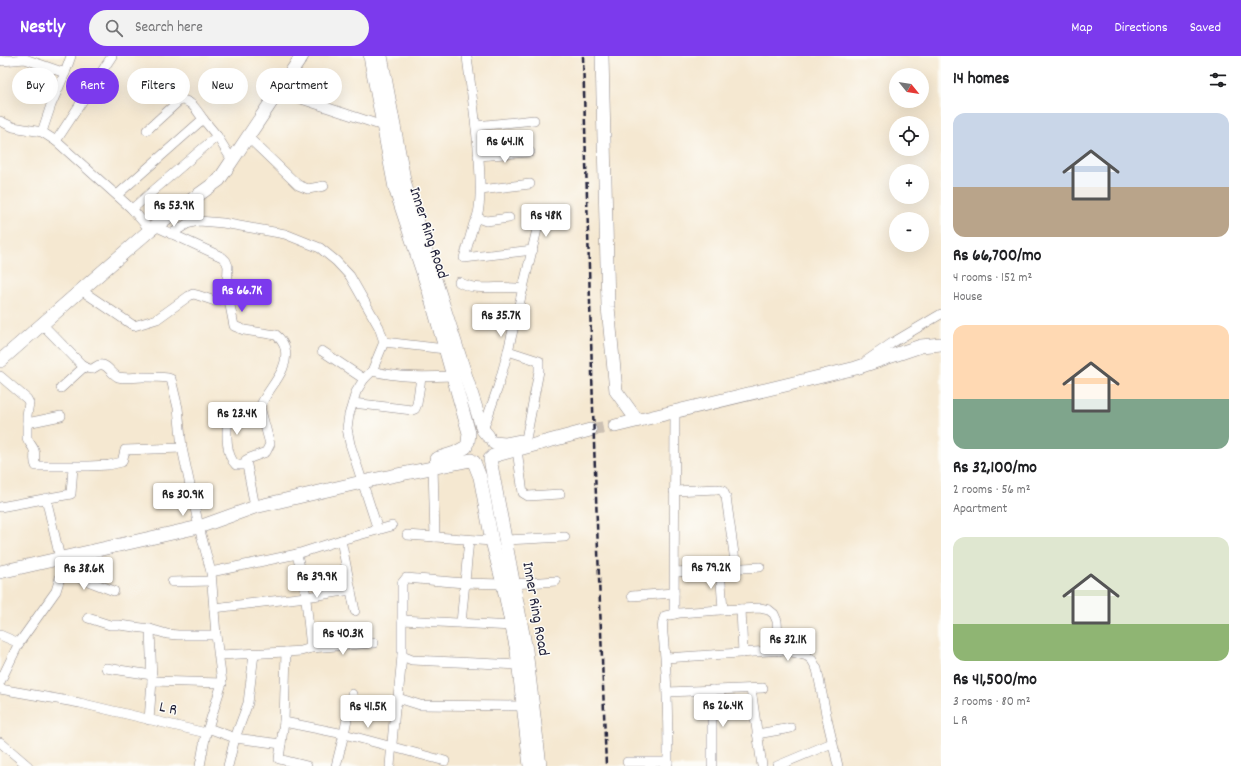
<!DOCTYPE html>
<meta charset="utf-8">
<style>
:root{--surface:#fff;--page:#f2f2f2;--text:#202124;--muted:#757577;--accent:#7c3aed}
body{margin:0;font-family:Dekko,sans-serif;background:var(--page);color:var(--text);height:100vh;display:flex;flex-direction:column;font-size:15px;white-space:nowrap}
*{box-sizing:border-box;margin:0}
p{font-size:13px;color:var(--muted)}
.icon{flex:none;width:22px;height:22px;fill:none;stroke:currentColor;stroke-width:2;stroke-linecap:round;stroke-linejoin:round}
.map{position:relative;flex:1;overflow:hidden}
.sheet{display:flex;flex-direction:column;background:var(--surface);width:300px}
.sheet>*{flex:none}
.hud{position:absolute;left:12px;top:12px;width:380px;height:36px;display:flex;gap:8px}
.needle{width:26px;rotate:120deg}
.tools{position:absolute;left:889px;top:12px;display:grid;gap:8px}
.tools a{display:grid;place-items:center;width:40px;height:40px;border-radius:50%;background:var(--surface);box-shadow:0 4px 16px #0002;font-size:20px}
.price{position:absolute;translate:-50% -34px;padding:0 9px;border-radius:4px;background:#fff;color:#222;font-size:13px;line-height:26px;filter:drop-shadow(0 1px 2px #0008)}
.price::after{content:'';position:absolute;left:50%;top:24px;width:12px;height:9px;margin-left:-6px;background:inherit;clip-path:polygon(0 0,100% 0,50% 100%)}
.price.on{background:var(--accent);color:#fff}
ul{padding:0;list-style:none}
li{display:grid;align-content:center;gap:8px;height:212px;padding:0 12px}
li span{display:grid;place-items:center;height:124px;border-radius:12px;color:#555}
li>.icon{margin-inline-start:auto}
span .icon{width:72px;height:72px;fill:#fffc;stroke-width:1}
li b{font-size:17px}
h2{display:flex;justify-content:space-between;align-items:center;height:48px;padding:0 12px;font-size:17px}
.pill{padding:0 14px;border-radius:18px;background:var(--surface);box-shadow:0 4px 16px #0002;font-size:14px;line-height:36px}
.pill.on{background:var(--accent);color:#fff}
header{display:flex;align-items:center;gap:24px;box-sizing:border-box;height:56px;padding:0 20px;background:var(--accent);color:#fff}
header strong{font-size:19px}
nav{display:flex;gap:22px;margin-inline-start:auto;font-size:14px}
.search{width:280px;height:36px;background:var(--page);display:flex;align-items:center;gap:10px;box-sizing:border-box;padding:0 14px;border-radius:22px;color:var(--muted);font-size:15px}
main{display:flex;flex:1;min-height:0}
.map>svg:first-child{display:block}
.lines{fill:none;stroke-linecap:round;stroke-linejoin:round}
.secondary-tunnel{stroke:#cbc0b3;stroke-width:13;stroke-dasharray:13 6;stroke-linecap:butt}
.street-casing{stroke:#8c8586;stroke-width:10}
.secondary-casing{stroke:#8c8586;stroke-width:14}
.street{stroke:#fff;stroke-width:9}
.secondary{stroke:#fff;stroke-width:13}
.rail{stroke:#22223b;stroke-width:2.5;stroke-dasharray:6 3;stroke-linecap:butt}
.labels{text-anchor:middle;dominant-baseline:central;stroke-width:3;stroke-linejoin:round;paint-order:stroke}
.street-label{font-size:16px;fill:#22223b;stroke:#fdfcf7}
</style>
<header>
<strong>Nestly</strong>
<div class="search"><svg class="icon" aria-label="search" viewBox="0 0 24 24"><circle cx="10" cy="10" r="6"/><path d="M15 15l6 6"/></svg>Search here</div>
<nav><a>Map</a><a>Directions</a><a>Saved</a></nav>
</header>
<main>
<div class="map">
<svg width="941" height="710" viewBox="0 0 941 710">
<rect width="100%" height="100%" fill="#fdfcf7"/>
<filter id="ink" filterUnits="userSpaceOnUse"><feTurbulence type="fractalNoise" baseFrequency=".025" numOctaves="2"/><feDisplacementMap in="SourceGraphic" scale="8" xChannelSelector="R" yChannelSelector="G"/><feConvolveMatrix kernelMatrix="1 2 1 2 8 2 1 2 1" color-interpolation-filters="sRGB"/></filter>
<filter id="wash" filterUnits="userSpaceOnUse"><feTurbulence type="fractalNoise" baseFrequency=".012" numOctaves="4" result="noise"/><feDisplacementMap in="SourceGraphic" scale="16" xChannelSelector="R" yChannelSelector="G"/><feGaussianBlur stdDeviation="0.9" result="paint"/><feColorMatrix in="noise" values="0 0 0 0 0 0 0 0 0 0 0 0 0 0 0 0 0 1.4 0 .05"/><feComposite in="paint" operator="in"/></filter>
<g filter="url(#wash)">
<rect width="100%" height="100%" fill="#f5e8d1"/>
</g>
<g filter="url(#ink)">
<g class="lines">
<polyline class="secondary-tunnel" points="590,374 615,370"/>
<defs>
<g id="street">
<path d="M467 0C470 31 490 146 474 167L464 202 533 194"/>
<polyline points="0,4 2,5 25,3 65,17"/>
<polyline points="277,35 383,70"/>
<polyline points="0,65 13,71 42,76 56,85 132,153 150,174"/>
<polyline points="476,70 534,64"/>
<path d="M147 74 180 44C192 44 197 55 203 63"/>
<polyline points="42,76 51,49 65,17 71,0"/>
<polyline points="248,81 298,129 308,133 324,130"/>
<polyline points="56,85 112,0"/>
<polyline points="478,100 530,96"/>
<polyline points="481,134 530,128"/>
<polyline points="117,139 203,63 217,80 232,104"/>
<polyline points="132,153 217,80"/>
<polyline points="478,162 486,165 509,162"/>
<path d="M157 171 222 201 226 205 228 210 227 234 234 270 244 274 276 279C281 283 283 286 285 292 290 315 268 331 260 351L270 388 266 396 250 402 246 404 255 451"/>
<polyline points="171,178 187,168 199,165 223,167 285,178 320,192 336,205 350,220 379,271 384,286 372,315 364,323 356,336 349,359 347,372 350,388 378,474"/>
<path d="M459 226C478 237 502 228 523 233"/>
<polyline points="81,234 134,270 157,263 189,240 193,238 197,239 215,245 228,241"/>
<path d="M42 268 81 308C96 320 94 306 103 309 109 311 112 318 118 321 127 323 134 321 143 321 151 321 160 321 168 322L171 323 172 327 178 352 182 392 199 471 211 516 216 579 222 627 208 672"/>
<polyline points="384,286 445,293"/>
<polyline points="322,295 364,323"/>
<polyline points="508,295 539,305 539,315 526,383"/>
<polyline points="866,305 892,287 941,258"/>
<path d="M372 315C399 322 426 321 453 320"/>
<path d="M0 320 27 343 29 347 27 359V382C29 387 32 389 34 394 36 399 33 405 36 410H89L109 409 122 406 125 394 182 392"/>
<polyline points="61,332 84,311"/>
<polyline points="353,347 412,354 415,353 417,348 421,322"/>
<path d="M228 356C227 372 224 398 236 409H246"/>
<polyline points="27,367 61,360"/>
<polyline points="483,374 498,331 508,295 539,165"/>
<polyline points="517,394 523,437 528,440 560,438"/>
<polyline points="433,411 435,481"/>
<polyline points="674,435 717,433 723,435 726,441 736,512"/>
<polyline points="0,451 71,438 73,411"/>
<polyline points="407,479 492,485"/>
<polyline points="341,484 355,555"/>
<polyline points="506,484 565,481"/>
<polyline points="297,498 305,534 311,592"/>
<polyline points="720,513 723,554"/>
<polyline points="62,515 114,535"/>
<polyline points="211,516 297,498 341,484 392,470"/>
<polyline points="675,516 760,511"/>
<polyline points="172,526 211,525"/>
<polyline points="514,528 556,525"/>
<polyline points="632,540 674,537"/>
<polyline points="214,552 306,541 351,534"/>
<polyline points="741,553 743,597"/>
<polyline points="674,558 675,354"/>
<polyline points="88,562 110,569 119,569 150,573 167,578 178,579 216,579"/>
<polyline points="402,564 512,570"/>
<polyline points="461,567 469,484"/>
<polyline points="0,579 19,587"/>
<polyline points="219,599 286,596 301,595 311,592 374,587"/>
<polyline points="402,600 412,604 518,609"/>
<polyline points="666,602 784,594 807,600 812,604 817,613 827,663 838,710"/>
<polyline points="106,612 152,619"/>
<polyline points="152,625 222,627"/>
<polyline points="0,626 19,587 56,535 62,515 60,502 46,442"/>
<polyline points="0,633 80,647 206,677 208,672 235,682 281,688 279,703 307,710"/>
<polyline points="751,633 762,710"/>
<polyline points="712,634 712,710"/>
<polyline points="668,636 763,632"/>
<polyline points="398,642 420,649 523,650"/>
<polyline points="149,664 152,625 150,573"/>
<polyline points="284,666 344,678 445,705"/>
<polyline points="757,678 791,672"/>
<polyline points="0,686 28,710"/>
<polyline points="281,688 284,666 286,596"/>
<polyline points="627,706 668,706"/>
<polyline points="200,710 206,677"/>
<polyline points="228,710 235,682 248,647 254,598"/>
<polyline points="336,710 344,678 352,638"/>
<polyline points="390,710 395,653 398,642 402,600 402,527 406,522 464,527 503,528"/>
<path d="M668 710C668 670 668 630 664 590 664 581 660 568 665 560L679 557 720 554 760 552 769 554 774 558 777 565 779 595"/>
<polyline points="777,710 832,687"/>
</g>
<g id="secondary">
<polyline points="370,0 395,132 429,235 469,377 468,386"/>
<polyline points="381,0 405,129 483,374 488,380"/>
<polyline points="602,0 608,251 616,335 634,360"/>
<polyline points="0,305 150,174 219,124 302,0"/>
<polyline points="615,370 856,312 921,290 941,288"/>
<polyline points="494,387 505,388 520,385"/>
<polyline points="493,400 590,374"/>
<polyline points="436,403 455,397 466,391"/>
<polyline points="490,403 526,594 540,710"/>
<polyline points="474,406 480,421 492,485 503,528 517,595 530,710"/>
<polyline points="0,516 199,471 255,451 362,426 471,404"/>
</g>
</defs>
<use href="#street" class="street-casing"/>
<use href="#secondary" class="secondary-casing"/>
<use href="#street" class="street"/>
<use href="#secondary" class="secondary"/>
<polyline class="rail" points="583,0 594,387 606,710"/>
</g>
</g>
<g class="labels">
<g class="street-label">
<text transform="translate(428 177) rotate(72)">Inner Ring Road</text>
<text transform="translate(535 553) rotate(80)">Inner Ring Road</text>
<text transform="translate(168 653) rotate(13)">L R</text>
</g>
</g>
</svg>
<div class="tools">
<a><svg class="needle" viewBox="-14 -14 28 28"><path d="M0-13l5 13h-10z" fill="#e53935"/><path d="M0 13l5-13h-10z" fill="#757577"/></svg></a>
<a><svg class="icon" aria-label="locate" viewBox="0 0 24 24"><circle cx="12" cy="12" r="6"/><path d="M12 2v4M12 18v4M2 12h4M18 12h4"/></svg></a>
<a>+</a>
<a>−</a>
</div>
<b class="price" style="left:505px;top:108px">Rs 64.1K</b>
<b class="price" style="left:174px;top:172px">Rs 53.9K</b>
<b class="price" style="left:546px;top:182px">Rs 48K</b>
<b class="price on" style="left:242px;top:257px">Rs 66.7K</b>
<b class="price" style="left:501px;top:282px">Rs 35.7K</b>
<b class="price" style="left:237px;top:380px">Rs 23.4K</b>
<b class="price" style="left:183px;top:461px">Rs 30.9K</b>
<b class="price" style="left:711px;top:534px">Rs 79.2K</b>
<b class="price" style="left:84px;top:535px">Rs 38.6K</b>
<b class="price" style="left:317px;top:543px">Rs 39.9K</b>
<b class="price" style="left:343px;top:600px">Rs 40.3K</b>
<b class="price" style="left:788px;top:606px">Rs 32.1K</b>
<b class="price" style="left:723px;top:672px">Rs 26.4K</b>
<b class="price" style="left:368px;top:673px">Rs 41.5K</b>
<div class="hud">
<a class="pill">Buy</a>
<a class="pill on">Rent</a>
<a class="pill">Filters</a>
<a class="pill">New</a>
<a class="pill">Apartment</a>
</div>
</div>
<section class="sheet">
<h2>14 homes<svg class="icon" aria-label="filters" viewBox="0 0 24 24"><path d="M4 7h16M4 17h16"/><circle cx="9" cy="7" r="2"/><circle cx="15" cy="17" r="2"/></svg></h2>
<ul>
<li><span style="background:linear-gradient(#c9d6e8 60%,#b9a48a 0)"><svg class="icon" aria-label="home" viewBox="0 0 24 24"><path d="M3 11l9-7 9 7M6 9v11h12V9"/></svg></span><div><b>Rs 66,700/mo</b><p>4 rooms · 152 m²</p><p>House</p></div></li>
<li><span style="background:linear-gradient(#ffd9b3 60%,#7fa58c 0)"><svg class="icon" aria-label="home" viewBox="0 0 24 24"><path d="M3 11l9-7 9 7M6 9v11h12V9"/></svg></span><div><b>Rs 32,100/mo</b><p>2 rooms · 56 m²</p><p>Apartment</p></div></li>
<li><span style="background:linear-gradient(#dfe7d0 70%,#8fb573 0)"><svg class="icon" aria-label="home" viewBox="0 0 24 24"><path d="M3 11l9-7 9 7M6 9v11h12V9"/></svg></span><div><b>Rs 41,500/mo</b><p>3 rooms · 80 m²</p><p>L R</p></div></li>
</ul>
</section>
</main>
